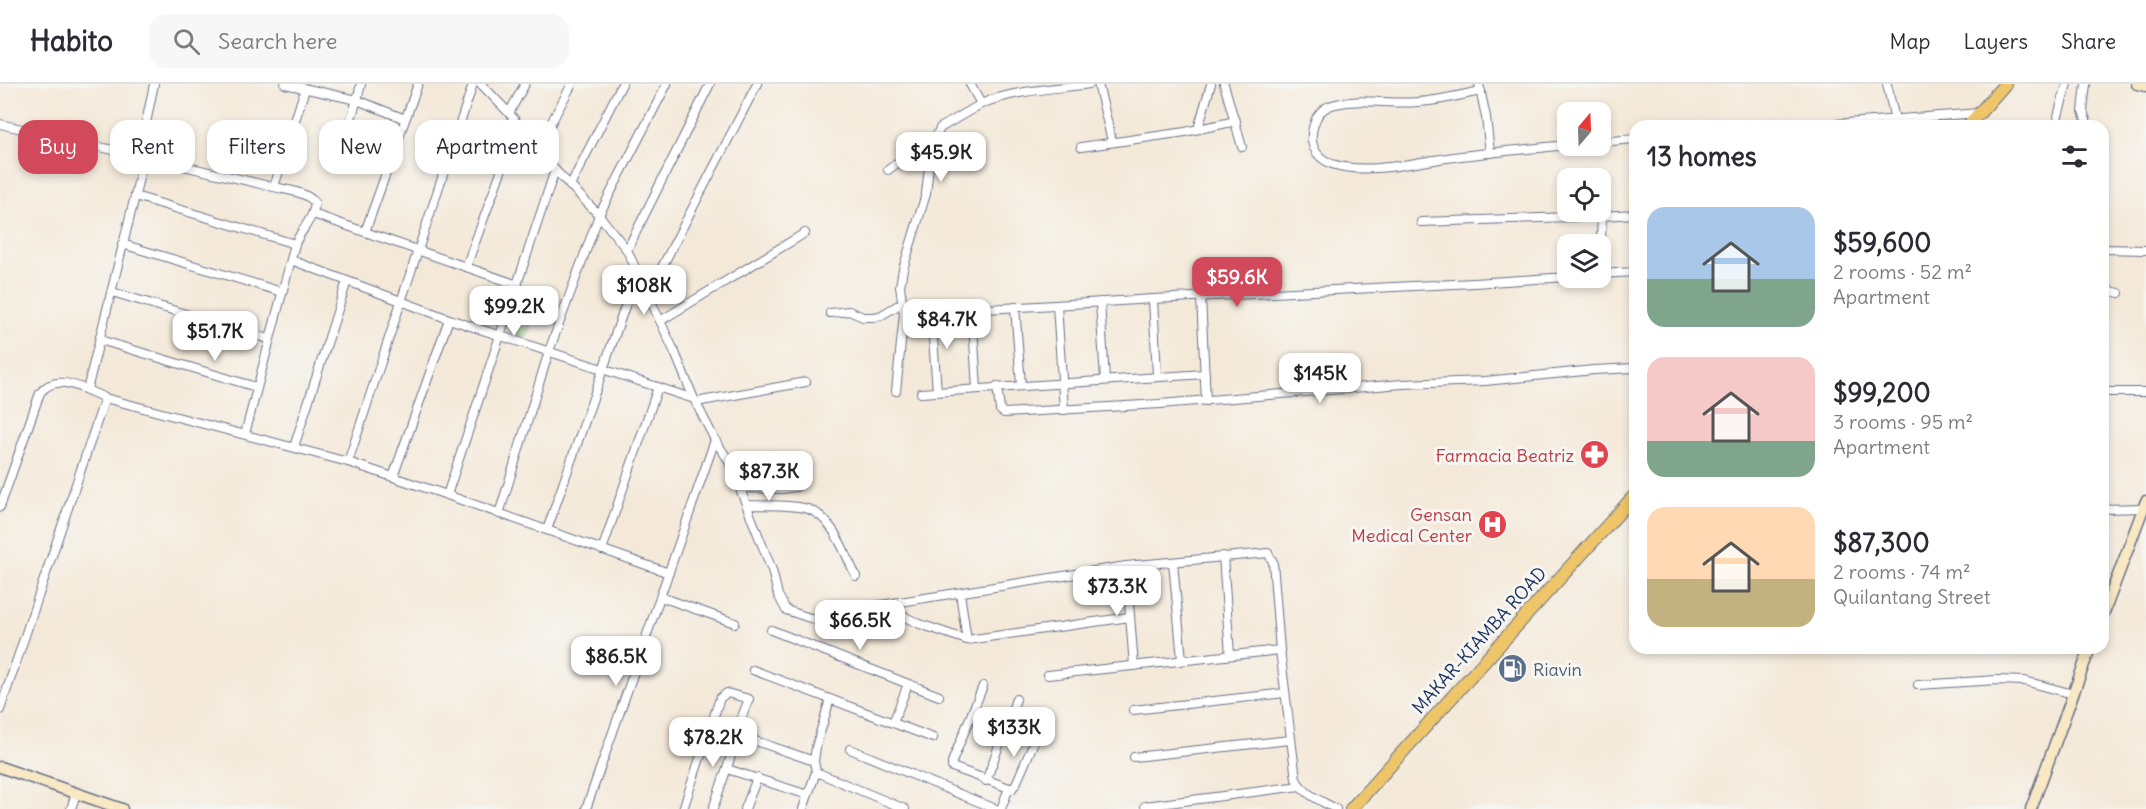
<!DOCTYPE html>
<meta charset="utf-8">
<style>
:root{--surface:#fff;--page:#f7f7f7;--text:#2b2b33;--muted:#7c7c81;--line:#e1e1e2;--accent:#d1495b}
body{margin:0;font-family:Delius,sans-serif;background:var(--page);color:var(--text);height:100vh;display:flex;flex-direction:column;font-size:22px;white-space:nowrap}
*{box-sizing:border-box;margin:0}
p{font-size:20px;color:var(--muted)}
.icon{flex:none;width:33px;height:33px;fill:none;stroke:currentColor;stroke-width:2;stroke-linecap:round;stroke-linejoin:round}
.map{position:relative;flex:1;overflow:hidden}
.details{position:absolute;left:1629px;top:36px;width:480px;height:534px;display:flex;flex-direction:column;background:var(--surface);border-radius:18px;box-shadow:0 3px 9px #0003}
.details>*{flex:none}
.top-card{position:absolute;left:18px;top:36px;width:570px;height:54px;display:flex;gap:12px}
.needle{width:39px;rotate:19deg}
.fabs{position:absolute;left:1557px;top:18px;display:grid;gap:12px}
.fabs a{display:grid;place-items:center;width:54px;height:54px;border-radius:12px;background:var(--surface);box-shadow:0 3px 9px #0003;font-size:30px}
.price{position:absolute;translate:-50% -51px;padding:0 14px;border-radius:12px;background:#fff;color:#222;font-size:20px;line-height:39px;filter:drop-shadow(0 2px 3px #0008)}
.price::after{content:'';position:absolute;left:50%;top:36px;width:18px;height:14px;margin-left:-9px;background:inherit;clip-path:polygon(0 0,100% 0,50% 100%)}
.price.current{background:var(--accent);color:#fff}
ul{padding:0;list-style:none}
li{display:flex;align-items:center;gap:18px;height:150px;padding:0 18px}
li span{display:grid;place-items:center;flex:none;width:168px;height:120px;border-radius:18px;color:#555}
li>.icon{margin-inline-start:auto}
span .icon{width:72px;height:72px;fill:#fffc;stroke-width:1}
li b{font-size:26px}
h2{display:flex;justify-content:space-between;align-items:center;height:72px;padding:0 18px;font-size:26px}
.tag{padding:0 21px;border-radius:18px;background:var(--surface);box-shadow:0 3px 9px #0003;font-size:21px;line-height:54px}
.tag.current{background:var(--accent);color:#fff}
header{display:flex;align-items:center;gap:36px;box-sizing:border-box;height:84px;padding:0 30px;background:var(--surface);border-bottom:2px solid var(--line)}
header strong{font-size:28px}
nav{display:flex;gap:33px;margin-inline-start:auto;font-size:21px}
.search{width:420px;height:54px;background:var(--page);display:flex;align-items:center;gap:15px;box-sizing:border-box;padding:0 21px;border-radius:18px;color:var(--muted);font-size:22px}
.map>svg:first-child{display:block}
.green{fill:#99d78d;stroke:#5a8376;stroke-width:1.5}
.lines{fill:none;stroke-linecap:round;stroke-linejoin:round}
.street-casing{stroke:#677089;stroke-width:10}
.secondary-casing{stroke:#677089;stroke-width:13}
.primary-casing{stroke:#677089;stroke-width:14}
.street{stroke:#fff;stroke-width:8}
.secondary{stroke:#f8e8c3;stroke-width:10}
.primary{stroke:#eec569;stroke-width:12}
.labels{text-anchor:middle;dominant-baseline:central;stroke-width:6;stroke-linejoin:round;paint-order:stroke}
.health-label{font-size:18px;fill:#be3a42;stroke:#f6f6f2;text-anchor:end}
.street-label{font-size:18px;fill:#1b2f5e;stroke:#f6f6f2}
.service-label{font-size:18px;fill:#4e5e75;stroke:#f6f6f2;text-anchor:start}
</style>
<header>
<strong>Habito</strong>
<div class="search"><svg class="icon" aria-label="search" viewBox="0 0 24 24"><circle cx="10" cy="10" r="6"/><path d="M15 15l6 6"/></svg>Search here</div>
<nav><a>Map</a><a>Layers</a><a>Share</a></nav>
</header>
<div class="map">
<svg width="2146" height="725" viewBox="0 0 2146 725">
<rect width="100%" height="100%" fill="#f6f6f2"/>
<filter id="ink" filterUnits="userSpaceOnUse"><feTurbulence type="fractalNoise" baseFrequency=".0167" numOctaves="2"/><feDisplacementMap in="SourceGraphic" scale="12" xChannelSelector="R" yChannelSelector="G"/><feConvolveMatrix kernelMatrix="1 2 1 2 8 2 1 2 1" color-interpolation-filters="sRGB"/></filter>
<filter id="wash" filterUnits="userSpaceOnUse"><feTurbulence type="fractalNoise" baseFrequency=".008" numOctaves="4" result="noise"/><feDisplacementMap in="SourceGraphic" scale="24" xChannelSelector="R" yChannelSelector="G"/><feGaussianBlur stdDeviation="1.35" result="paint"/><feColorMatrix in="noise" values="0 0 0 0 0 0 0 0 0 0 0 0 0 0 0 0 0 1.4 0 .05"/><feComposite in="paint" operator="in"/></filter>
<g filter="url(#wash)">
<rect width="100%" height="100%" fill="#f4e9d9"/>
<polygon class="green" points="524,209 540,215 526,253 510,247"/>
</g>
<g filter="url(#ink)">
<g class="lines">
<defs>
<g id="street">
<polyline points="285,0 357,16 343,59"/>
<polyline points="361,0 357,16 405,35"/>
<path d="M481 0 509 29 555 86 599 131 627 166 676 271 694 315 715 356 729 377 772 486 778 511 786 526 840 544H858L869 526 875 522 1126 482 1268 469 1273 478 1280 566 1296 695C1303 710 1322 717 1336 725"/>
<polyline points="1098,0 1112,57"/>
<polyline points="1224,0 1242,63"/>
<polyline points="1479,0 1486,33 1490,69"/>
<polyline points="1887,0 1895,36"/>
<polyline points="2086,0 2083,27 2088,42"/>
<path d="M1481 7C1460 11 1439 17 1418 18 1390 21 1359 13 1332 21 1322 24 1317 30 1314 40 1308 58 1314 73 1332 80 1367 92 1419 77 1454 73 1492 68 1530 65 1568 61"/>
<path d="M981 20C1014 6 1053 5 1089 0"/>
<polyline points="509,29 525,0"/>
<polyline points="2058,32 2067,0"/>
<path d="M0 40 274 103C287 106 307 108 315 119 314 134 301 146 295 160L245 350"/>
<polyline points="1808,42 1979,29"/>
<polyline points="1198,45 1211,0"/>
<polyline points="1600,58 1635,55"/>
<polyline points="1081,63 1185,48 1236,37"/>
<polyline points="537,65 572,0"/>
<polyline points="888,86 909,70 931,64"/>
<polyline points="570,102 622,0"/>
<polyline points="274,103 305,5"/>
<polyline points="135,112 295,160"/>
<polyline points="313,130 518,201"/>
<polyline points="1602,132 1635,130"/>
<polyline points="1421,138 1602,132 1600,178"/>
<polyline points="365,148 418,0"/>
<polyline points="122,160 282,208"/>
<polyline points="2103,165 2146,166"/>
<polyline points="627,166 710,0"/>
<polyline points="291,176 449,235 694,315"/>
<polyline points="466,183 518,41"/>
<polyline points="1600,190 1635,188"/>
<polyline points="2103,205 2119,209"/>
<polyline points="112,208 269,255"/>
<polyline points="648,210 757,0"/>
<polyline points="1201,213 1206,317"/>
<polyline points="1153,215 1157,291"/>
<polyline points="1100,218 1105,296"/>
<polyline points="1057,221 1064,326"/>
<polyline points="1015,223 1021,301"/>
<polyline points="972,225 977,305"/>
<polyline points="931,228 937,307"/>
<polyline points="830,229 849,227 863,233 873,233 880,232 902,219"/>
<polyline points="904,230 1153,215 1474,199 1568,193"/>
<polyline points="660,237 805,149"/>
<polyline points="100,256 256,303"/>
<polyline points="997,302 1000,326 1004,329 1160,320 1402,300 1485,297 1594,286 1635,284"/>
<polyline points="87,306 135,112 141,84 139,73 154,0"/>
<polyline points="896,307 904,230 900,202 903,185 926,110 931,64 940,44 981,20 970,0"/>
<polyline points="2103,308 2146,308"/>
<polyline points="921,309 1205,290"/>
<polyline points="696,318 806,298"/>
<polyline points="294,363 347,197"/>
<polyline points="348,378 473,0"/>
<polyline points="393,393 449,235"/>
<polyline points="740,404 782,405 796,403"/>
<polyline points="447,411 555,86"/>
<path d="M747 421C766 422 789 420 808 425 833 433 845 470 856 492"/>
<path d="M0 423 40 309C57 287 85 306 105 314L348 378 447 411 669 489"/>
<polyline points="2103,425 2144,424"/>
<polyline points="499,430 549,267 599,131 667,0"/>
<polyline points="547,446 637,188"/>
<polyline points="602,466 658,303"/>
<polyline points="1223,472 1230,571"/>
<polyline points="1173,478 1182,576"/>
<polyline points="1126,482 1134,582"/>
<polyline points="960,509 967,556"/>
<polyline points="661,513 735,539"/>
<polyline points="889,520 907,534 920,540 967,556 1130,533"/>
<polyline points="771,546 939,612"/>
<polyline points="753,586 933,654"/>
<polyline points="1048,591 1280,566"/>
<polyline points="1918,601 1997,596 2025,597 2073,610"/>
<polyline points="983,602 952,678 952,683 1012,705"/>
<polyline points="0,626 105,314"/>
<polyline points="1133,626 1285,609"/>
<polyline points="893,639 908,600"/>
<polyline points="850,665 996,725"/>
<polyline points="1134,673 1290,656"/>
<polyline points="727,685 808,711"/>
<polyline points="816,688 905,725"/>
<polyline points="986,697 1016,615"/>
<polyline points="1145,722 1300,702"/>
<polyline points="71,725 76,709"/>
<polyline points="586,725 715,356"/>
<polyline points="683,725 720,614 727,609 749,615 741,635 742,652"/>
<polyline points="713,725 738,651 814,677"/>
<polyline points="745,725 757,694"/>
<polyline points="803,725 816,688 814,677 816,663 830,615"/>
<polyline points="1001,725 1007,709 1016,700 1046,630"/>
</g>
<g id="secondary">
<polyline points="2137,0 2146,2"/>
<polyline points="2103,531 2146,417"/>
<polyline points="0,683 122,725"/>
<polyline points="2031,725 2090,564"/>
</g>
<g id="primary">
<polyline points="1968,42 2005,0"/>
<polyline points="1351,725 1635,411"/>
</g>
</defs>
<use href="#street" class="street-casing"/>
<use href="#secondary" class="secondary-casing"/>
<use href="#primary" class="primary-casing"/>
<use href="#street" class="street"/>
<use href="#secondary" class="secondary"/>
<use href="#primary" class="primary"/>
</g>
</g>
<defs>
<symbol id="pharmacy-disc" viewBox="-11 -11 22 22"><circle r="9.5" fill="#e0444e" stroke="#f6f6f2"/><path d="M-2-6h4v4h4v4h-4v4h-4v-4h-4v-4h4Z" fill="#fff"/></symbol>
<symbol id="hospital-disc" viewBox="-11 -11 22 22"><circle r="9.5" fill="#e0444e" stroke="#f6f6f2"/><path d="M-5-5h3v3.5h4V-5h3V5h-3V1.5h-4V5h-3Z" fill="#fff"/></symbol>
<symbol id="fuel-disc" viewBox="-11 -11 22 22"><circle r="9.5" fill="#5c6f8a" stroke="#f6f6f2"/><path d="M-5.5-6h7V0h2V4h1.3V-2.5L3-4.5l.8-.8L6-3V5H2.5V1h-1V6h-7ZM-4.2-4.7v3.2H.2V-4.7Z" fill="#fff"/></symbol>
</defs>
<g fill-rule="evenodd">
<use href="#pharmacy-disc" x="1578" y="354" width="33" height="33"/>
<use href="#hospital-disc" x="1476" y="424" width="33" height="33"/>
<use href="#fuel-disc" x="1496" y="568" width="33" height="33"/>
</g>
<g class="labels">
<g class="health-label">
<text x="1574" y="371">Farmacia Beatriz</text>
<text x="1472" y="430">Gensan<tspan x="1472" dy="21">Medical Center</tspan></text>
</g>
<g class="street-label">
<text transform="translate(1479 556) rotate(-48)">MAKAR-KIAMBA ROAD</text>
</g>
<g class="service-label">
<text x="1533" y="585">Riavin</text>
</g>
</g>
</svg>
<div class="fabs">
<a><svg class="needle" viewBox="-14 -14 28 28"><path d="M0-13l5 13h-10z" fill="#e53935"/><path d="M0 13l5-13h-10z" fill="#7c7c81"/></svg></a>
<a><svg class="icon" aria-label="locate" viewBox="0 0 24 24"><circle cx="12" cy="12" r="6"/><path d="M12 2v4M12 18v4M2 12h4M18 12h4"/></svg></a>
<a><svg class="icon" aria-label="layers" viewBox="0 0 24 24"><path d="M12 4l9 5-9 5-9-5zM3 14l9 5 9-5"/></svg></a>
</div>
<b class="price" style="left:941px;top:99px">$45.9K</b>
<b class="price current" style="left:1237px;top:224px">$59.6K</b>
<b class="price" style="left:644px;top:232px">$108K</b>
<b class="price" style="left:514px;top:253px">$99.2K</b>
<b class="price" style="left:947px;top:266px">$84.7K</b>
<b class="price" style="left:215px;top:278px">$51.7K</b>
<b class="price" style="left:1320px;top:320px">$145K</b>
<b class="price" style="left:769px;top:418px">$87.3K</b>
<b class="price" style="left:1117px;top:533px">$73.3K</b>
<b class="price" style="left:860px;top:567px">$66.5K</b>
<b class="price" style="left:616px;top:603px">$86.5K</b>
<b class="price" style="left:1014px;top:674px">$133K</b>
<b class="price" style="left:713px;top:684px">$78.2K</b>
<div class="top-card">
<a class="tag current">Buy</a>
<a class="tag">Rent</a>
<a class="tag">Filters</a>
<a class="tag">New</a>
<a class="tag">Apartment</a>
</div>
<section class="details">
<h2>13 homes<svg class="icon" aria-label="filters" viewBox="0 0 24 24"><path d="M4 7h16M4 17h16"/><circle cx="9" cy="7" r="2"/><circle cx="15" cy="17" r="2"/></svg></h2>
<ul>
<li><span style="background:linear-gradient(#a9c7e8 60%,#7fa58c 0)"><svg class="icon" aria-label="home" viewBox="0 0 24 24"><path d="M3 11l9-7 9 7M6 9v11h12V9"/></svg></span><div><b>$59,600</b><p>2 rooms · 52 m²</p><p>Apartment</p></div></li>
<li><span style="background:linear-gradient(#f6c9c9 70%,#7fa58c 0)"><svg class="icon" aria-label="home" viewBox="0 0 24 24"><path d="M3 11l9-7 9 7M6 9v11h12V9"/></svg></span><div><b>$99,200</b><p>3 rooms · 95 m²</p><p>Apartment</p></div></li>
<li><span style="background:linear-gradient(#ffd9b3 60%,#c2b280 0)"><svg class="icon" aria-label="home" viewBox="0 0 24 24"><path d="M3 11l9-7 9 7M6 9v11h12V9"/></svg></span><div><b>$87,300</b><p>2 rooms · 74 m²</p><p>Quilantang Street</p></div></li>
</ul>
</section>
</div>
